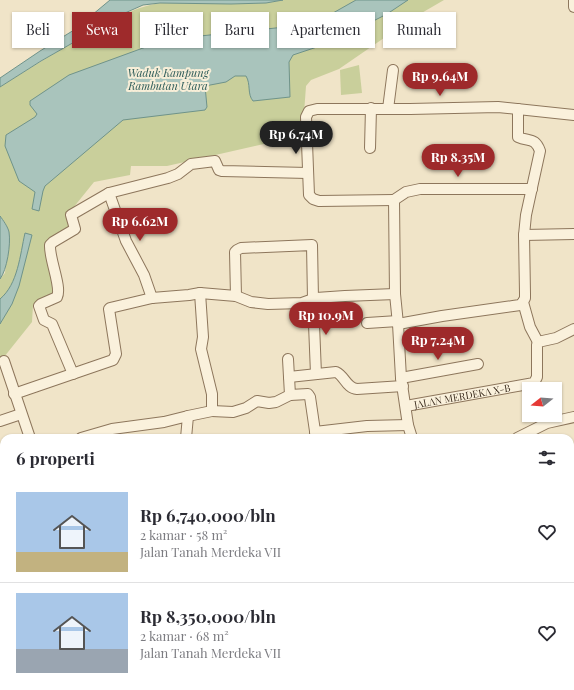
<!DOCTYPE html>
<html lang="id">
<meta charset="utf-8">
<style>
:root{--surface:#fff;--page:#f2f2f3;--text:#2b2b33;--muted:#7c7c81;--line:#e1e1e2;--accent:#9e2a2b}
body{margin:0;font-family:"Playfair Display",serif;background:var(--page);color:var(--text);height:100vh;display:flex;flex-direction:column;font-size:15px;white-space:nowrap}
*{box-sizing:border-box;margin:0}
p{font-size:13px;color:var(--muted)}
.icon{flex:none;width:22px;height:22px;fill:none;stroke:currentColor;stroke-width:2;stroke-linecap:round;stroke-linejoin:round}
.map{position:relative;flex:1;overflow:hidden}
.panel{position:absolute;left:0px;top:434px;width:574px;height:256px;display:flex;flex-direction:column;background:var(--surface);border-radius:12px 12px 0 0;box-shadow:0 1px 3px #0004}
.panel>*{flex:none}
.top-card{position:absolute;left:12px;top:12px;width:550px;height:36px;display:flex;gap:8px}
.needle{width:26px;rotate:253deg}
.tools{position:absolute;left:522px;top:382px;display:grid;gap:8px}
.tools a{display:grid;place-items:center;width:40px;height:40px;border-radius:0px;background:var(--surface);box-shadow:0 1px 3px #0004;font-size:20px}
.price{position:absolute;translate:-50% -34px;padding:0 9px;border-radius:14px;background:var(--accent);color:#fff;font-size:13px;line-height:26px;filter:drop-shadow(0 1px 2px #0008)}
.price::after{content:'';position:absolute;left:50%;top:24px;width:12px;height:9px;margin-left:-6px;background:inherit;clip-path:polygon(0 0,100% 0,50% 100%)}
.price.active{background:#222;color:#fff}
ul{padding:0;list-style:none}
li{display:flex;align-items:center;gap:12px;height:100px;padding:0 16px}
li+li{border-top:1px solid var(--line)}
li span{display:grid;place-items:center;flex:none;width:112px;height:80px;border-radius:0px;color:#555}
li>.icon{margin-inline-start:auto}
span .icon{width:48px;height:48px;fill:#fffc;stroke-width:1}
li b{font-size:17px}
h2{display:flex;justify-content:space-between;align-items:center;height:48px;padding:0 16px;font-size:17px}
.chip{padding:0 14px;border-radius:0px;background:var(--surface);box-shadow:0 1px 3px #0004;font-size:14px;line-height:36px}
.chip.active{background:var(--accent);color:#fff}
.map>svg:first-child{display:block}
.green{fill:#c9cf9b}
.water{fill:#a9c4bc;stroke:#6f938a}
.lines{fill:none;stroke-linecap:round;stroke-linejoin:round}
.minor-casing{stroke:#8d765c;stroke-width:12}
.tertiary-casing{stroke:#8d765c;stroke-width:14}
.minor{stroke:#faf1dc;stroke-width:10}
.tertiary{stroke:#faf1dc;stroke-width:12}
.labels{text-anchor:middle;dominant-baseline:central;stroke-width:4;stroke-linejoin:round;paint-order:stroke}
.street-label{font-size:10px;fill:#3d2e20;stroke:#f7eed8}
.water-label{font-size:11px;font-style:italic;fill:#2f5d5a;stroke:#f7eed8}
</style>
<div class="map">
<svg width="574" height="690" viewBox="0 0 574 690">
<rect width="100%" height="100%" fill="#f0e4c8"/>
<g class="green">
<path d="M283 0H444L413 18 339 69 311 80 306 86 302 141 268 143 167 166H131L130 175 94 182 69 213 74 228 46 244 56 292 33 305 32 322 4 357 0 360V279L5 273 9 232 0 216V87C28 69 56 52 84 36 110 22 130 8 160 3H266Z"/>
<polygon points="359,65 362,93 341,95 340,70"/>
</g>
<g class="water">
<polygon points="110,0 283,0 266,3 231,4 160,3 143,5 125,13 41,61 0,87 0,78 40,51 74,30"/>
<path d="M356 0H408L387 14 332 42 293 55 289 62 290 97 253 101C247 94 251 84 246 76H235L226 82 205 86 207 107 205 110 123 120 45 186 43 191 39 211 32 209 35 192 19 181 5 146 6 135 35 117 37 114 30 105V101L69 75 154 44 172 39 285 27 309 23 333 13Z"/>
<path d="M0 216C3 220 8 227 9 232 11 244 7 270 0 279Z"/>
<path d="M25 233 32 235 19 286 12 304 0 324V299C18 284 20 255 25 233Z"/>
</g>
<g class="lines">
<defs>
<g id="minor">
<polyline points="574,0 574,7"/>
<polyline points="388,109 393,70"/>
<path d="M518 109V137C529 142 535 137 540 151L526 215 524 235 525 293V298L523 302 530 327 538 342"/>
<polyline points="370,148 371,108"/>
<polyline points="109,193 126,241 144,275 152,298"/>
<polyline points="394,200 319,201 313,199 309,195 306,117 309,111 317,109 410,109 498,107 574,115"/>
<polyline points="394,200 395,294 398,324 401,378 408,425 412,438"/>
<polyline points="394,200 406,192 420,189 532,189"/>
<polyline points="524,235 574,234"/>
<polyline points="236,296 235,252 237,250 241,248 312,245 313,299 316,374"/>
<polyline points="367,323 398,321"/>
<polyline points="398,324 442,316 513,306 520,305 523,302"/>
<polyline points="288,359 290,395 308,394 310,397 316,438"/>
<polyline points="4,361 30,438"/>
<path d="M73 374 52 324 44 320 39 306 41 304 57 297C62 287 49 259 50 245L53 242 75 229 71 215 109 193 168 178 178 174 191 164 215 161 219 170 222 171 308 173"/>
<path d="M289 377 336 372C345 376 346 388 357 389L403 386"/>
<polyline points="401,378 478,364"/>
<polyline points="14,394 113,360 116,354 109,309 110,308 152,298 189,295 200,293 236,296 251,302 268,304 302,303 316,298 345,296 395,294"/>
<path id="s1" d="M406 406 534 383 537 377V345L538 342 556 338 574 329"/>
<polyline points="212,411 233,412 246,408 257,401 269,403 276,402 290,395"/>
<polyline points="188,416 212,411 212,394 201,349 203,337 200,293"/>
<polyline points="0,421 21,414"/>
<polyline points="315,432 367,426 408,425"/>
<polyline points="81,438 112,429 164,422 188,416 186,438"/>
<polyline points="517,438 547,423 574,417"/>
<polyline points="570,540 574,550"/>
<polyline points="0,598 4,621"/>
<polyline points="0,684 4,683"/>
<polyline points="85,686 87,690"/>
<polyline points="282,686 283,690"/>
<polyline points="361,686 363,690"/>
<polyline points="465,686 466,690"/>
<polyline points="562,686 563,690"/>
<polyline points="186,690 186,686"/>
</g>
<g id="tertiary">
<polyline points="570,558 574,557"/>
<polyline points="243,690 252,686"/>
</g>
</defs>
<use href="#minor" class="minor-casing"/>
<use href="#tertiary" class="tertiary-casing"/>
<use href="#minor" class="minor"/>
<use href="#tertiary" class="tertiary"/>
</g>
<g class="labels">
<g class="street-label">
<text stroke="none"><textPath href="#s1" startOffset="57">JALAN MERDEKA X-B</textPath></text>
</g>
<g class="water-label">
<text x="168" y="72">Waduk Kampung<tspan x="168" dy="13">Rambutan Utara</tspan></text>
</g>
</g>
</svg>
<div class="tools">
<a><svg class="needle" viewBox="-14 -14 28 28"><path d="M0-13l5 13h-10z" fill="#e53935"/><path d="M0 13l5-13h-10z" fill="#7c7c81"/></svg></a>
</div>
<b class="price" style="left:440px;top:97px">Rp 9.64M</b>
<b class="price active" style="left:296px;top:155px">Rp 6.74M</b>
<b class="price" style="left:458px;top:178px">Rp 8.35M</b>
<b class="price" style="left:140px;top:242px">Rp 6.62M</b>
<b class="price" style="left:326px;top:336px">Rp 10.9M</b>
<b class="price" style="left:438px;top:361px">Rp 7.24M</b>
<div class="top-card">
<a class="chip">Beli</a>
<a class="chip active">Sewa</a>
<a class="chip">Filter</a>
<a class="chip">Baru</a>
<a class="chip">Apartemen</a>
<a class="chip">Rumah</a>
</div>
<section class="panel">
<h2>6 properti<svg class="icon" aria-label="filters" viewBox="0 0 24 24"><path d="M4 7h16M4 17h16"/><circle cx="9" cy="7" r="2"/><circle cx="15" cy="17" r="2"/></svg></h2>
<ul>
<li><span style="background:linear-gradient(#a9c7e8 75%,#c2b280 0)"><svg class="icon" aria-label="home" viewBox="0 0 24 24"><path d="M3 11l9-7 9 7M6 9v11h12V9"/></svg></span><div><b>Rp 6,740,000/bln</b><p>2 kamar · 58 m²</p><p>Jalan Tanah Merdeka VII</p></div><svg class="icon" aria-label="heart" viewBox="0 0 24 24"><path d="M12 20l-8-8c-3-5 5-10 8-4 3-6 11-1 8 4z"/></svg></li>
<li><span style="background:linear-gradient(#a9c7e8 70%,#9aa5b1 0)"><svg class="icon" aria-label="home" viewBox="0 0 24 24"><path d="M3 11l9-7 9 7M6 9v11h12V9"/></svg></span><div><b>Rp 8,350,000/bln</b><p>2 kamar · 68 m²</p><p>Jalan Tanah Merdeka VII</p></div><svg class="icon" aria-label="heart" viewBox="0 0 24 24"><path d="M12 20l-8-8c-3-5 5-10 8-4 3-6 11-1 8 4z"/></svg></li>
</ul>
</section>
</div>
